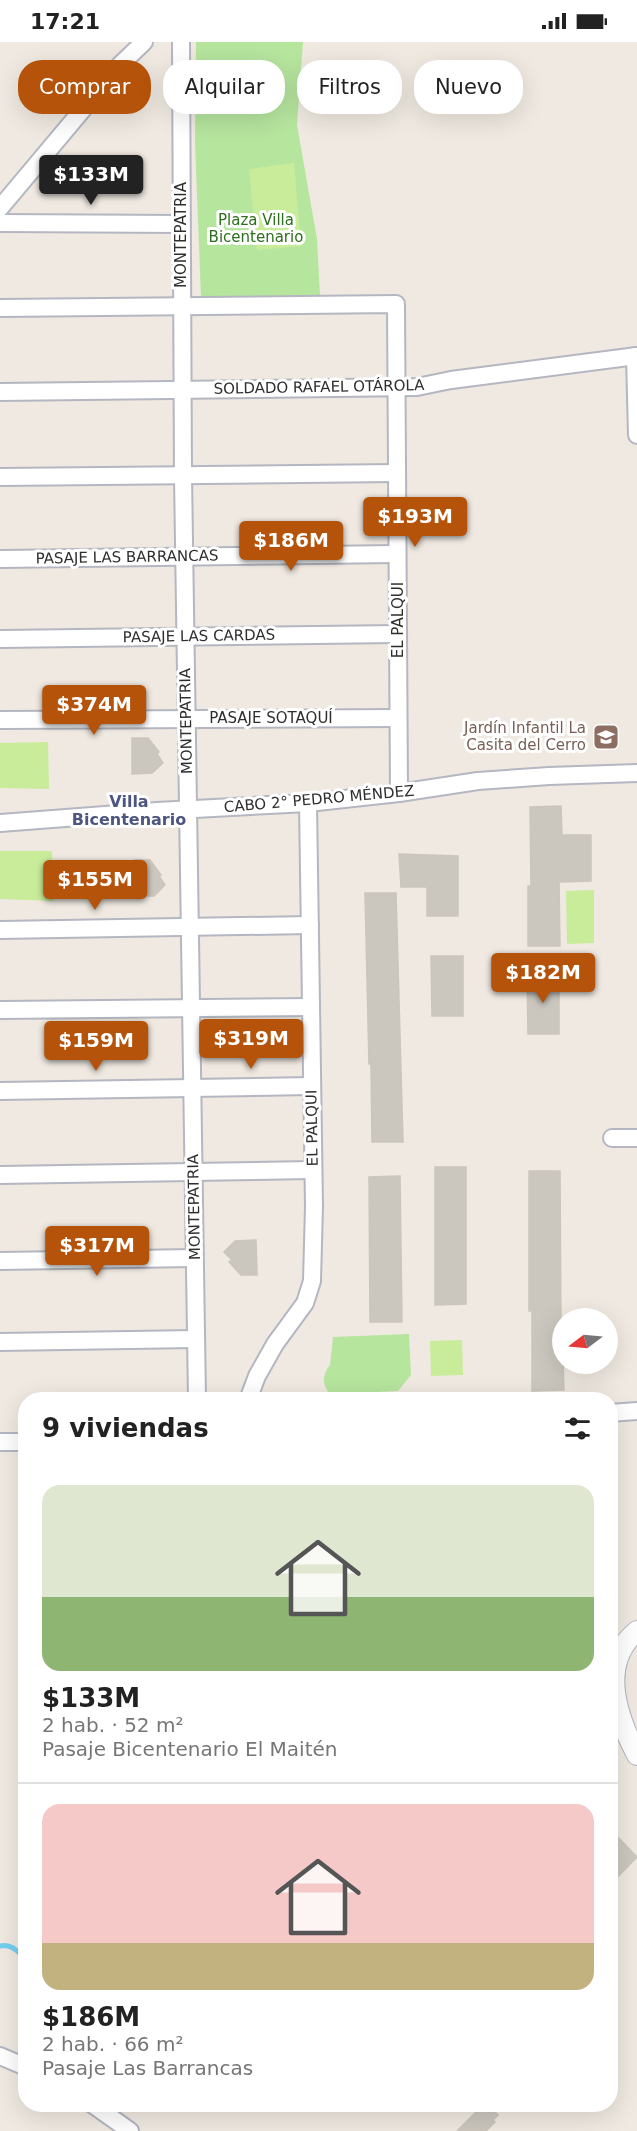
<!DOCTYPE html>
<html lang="es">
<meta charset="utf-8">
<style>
:root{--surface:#fff;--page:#f6f6f6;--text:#222;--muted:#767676;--line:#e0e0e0;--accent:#b45309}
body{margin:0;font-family:"DejaVu Sans",sans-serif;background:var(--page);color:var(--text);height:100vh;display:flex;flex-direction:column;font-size:22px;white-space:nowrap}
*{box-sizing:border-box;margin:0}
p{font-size:20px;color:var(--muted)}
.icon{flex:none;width:33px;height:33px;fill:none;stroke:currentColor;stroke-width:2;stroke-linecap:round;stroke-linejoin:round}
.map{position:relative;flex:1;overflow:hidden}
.side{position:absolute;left:18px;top:1350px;width:600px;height:720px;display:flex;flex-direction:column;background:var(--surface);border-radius:24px;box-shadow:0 6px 24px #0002}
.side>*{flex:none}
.banner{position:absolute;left:18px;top:18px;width:602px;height:54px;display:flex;gap:12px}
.needle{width:39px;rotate:254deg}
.fabs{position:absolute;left:552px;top:1266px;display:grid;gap:12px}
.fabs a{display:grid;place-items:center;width:66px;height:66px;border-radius:50%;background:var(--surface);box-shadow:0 6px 24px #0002;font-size:30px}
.price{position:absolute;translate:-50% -51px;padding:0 14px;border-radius:6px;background:var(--accent);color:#fff;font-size:20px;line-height:39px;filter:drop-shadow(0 2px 3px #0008)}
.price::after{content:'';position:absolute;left:50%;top:36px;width:18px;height:14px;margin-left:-9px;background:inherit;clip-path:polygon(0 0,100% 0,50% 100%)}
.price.selected{background:#222;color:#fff}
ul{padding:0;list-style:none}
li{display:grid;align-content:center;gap:12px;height:318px;padding:0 24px}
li+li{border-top:2px solid var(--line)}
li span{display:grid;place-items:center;height:186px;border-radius:18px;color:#555}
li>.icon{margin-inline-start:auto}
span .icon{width:108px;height:108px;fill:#fffc;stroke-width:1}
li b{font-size:26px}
h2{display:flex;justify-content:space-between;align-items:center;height:72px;padding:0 24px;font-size:26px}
.tag{padding:0 21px;border-radius:24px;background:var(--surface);box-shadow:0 6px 24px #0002;font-size:21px;line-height:54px}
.tag.selected{background:var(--accent);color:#fff}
.status{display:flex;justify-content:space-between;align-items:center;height:42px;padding:0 30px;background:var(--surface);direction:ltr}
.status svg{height:16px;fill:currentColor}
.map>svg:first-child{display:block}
.green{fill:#b6e59e}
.pitch{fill:#c9ec9a}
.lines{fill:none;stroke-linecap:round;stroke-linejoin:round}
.stream{stroke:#75cff0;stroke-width:5}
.building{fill:#cbc7bf;stroke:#cbc5ba;stroke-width:1.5}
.minor-casing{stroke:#b4b7c1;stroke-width:20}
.tertiary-casing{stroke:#b4b7c1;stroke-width:22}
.minor{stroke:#fff;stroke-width:16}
.tertiary{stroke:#fff;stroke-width:20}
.labels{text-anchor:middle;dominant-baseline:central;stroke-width:6;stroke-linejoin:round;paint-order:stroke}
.park-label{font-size:15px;fill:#2c6e1b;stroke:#fff}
.street-label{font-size:15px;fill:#2e2e2e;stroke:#fff}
.education-label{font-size:15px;fill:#785e54;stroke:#fff;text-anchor:end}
.neighbourhood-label{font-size:16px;font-weight:bold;fill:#4d5680;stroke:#fff}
</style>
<div class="status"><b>17:21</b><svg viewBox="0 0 49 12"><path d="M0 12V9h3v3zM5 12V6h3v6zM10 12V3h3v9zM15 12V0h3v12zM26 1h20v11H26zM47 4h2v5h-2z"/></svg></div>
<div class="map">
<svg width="637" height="2089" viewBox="0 0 637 2089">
<rect width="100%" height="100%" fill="#efe9e1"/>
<g class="green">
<polygon points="196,0 303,0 297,83 317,197 320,254 201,255 195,100"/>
<path d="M409 1292 411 1333 398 1349 330 1352C322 1344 322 1332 330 1323L333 1295Z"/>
</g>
<g class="pitch">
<polygon points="294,121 301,204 257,208 249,127"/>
<polygon points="48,700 49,747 0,746 0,701"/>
<polygon points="0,809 52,809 53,859 0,857"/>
<polygon points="594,848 594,901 567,902 566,849"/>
<polygon points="462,1298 463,1333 431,1334 430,1299"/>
</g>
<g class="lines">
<path class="stream" d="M0 1904C11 1901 18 1910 26 1917"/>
</g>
<g class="building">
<polygon points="132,696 148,696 159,710 157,712 163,721 152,731 132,732"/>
<polygon points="561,764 562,793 591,793 591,839 559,840 560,904 528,904 528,844 531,844 530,765"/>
<polygon points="399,812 458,814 458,874 427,874 427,845 401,845"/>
<polygon points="134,818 150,818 161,833 159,834 165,843 154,854 134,854"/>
<polygon points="365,851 396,851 403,1100 372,1100 371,1022 369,1022"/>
<polygon points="431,914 463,914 463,974 432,974"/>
<polygon points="527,932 559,932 559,992 528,992"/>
<polygon points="435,1125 466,1125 466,1262 435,1263"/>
<polygon points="529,1129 560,1129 561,1288 562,1288 564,1348 532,1349 532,1269 529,1269"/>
<polygon points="400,1134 402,1280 370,1280 369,1135"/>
<polygon points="256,1198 257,1233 241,1233 229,1220 232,1218 224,1210 235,1199"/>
<polygon points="610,1787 637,1815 610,1843"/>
<polygon points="484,2062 487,2062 498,2073 493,2078 495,2080 486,2089 457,2089"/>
</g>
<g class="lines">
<defs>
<g id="minor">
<polyline points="181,0 183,434 197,1358"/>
<polyline points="0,166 120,23 144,0"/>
<polyline points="0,181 181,182"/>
<polyline points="0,266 396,262 399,751"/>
<polyline points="635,314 637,393"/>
<polyline points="0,350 417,345 451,338 637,314"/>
<polyline points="0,435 397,431"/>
<polyline points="0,517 397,512"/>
<polyline points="0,597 398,592"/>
<polyline points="0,678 398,676"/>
<polyline points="0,781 157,769 308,761 399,751 478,739 549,734 637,731"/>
<polyline points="0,888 310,883"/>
<polyline points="0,968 310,965"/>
<polyline points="0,1049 311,1044"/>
<polyline points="612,1096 637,1096"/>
<polyline points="0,1133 312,1128"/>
<polyline points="0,1219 194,1216"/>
<polyline points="0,1300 195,1297"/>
<polyline points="248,1358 257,1334 275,1302 305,1261 312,1239 314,1164 308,761"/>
<polyline points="610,1371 637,1369"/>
<polyline points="0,1400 26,1400"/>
<polyline points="0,2014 26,2025"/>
<polyline points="92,2062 130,2089"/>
</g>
<path id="tertiary" d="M637 1589C598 1621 617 1675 637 1713"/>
</defs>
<use href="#minor" class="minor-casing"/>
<use href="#tertiary" class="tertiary-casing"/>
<use href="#minor" class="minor"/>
<use href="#tertiary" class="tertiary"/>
</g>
<defs>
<symbol id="school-square" viewBox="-11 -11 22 22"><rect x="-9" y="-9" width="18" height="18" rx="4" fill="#8d6e63" stroke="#fff"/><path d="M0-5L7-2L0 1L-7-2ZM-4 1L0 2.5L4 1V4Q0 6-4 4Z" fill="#fff"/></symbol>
</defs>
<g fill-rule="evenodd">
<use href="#school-square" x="591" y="680" width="30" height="30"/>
</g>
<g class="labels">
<g class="park-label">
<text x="256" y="178">Plaza Villa<tspan x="256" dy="17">Bicentenario</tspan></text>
</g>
<g class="street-label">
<text transform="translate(181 193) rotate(-90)">MONTEPATRIA</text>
<text transform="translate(319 345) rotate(-1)">SOLDADO RAFAEL OTÁROLA</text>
<text transform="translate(127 515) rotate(-1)">PASAJE LAS BARRANCAS</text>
<text transform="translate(398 578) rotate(-90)">EL PALQUI</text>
<text transform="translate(199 594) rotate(-1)">PASAJE LAS CARDAS</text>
<text x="271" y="676">PASAJE SOTAQUÍ</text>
<text transform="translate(186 679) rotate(-91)">MONTEPATRIA</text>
<text transform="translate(319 757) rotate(-5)">CABO 2° PEDRO MÉNDEZ</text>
<text transform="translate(312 1086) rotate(-91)">EL PALQUI</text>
<text transform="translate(194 1165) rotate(-91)">MONTEPATRIA</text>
</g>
<g class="education-label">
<text x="586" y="686">Jardín Infantil La<tspan x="586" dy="17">Casita del Cerro</tspan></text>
</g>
<g class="neighbourhood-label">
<text x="129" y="759">Villa<tspan x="129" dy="18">Bicentenario</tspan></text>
</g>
</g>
</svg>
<div class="fabs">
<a><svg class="needle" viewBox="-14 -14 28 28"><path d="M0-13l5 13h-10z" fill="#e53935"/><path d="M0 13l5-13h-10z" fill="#767676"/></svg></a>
</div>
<b class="price selected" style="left:91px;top:164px">$133M</b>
<b class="price" style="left:415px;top:506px">$193M</b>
<b class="price" style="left:291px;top:530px">$186M</b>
<b class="price" style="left:94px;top:694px">$374M</b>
<b class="price" style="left:95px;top:869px">$155M</b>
<b class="price" style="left:543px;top:962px">$182M</b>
<b class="price" style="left:251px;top:1028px">$319M</b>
<b class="price" style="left:96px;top:1030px">$159M</b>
<b class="price" style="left:97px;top:1235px">$317M</b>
<div class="banner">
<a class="tag selected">Comprar</a>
<a class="tag">Alquilar</a>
<a class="tag">Filtros</a>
<a class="tag">Nuevo</a>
</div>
<section class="side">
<h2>9 viviendas<svg class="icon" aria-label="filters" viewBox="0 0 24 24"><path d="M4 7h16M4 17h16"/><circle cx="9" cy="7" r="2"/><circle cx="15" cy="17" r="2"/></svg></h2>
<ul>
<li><span style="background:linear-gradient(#dfe7d0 60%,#8fb573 0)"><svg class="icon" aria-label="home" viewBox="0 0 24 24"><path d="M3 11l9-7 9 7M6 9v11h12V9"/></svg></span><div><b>$133M</b><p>2 hab. · 52 m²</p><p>Pasaje Bicentenario El Maitén</p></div></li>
<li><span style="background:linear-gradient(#f6c9c9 75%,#c2b280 0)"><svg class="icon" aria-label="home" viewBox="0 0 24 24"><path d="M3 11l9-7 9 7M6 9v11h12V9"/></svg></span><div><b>$186M</b><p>2 hab. · 66 m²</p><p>Pasaje Las Barrancas</p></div></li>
</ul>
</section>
</div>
